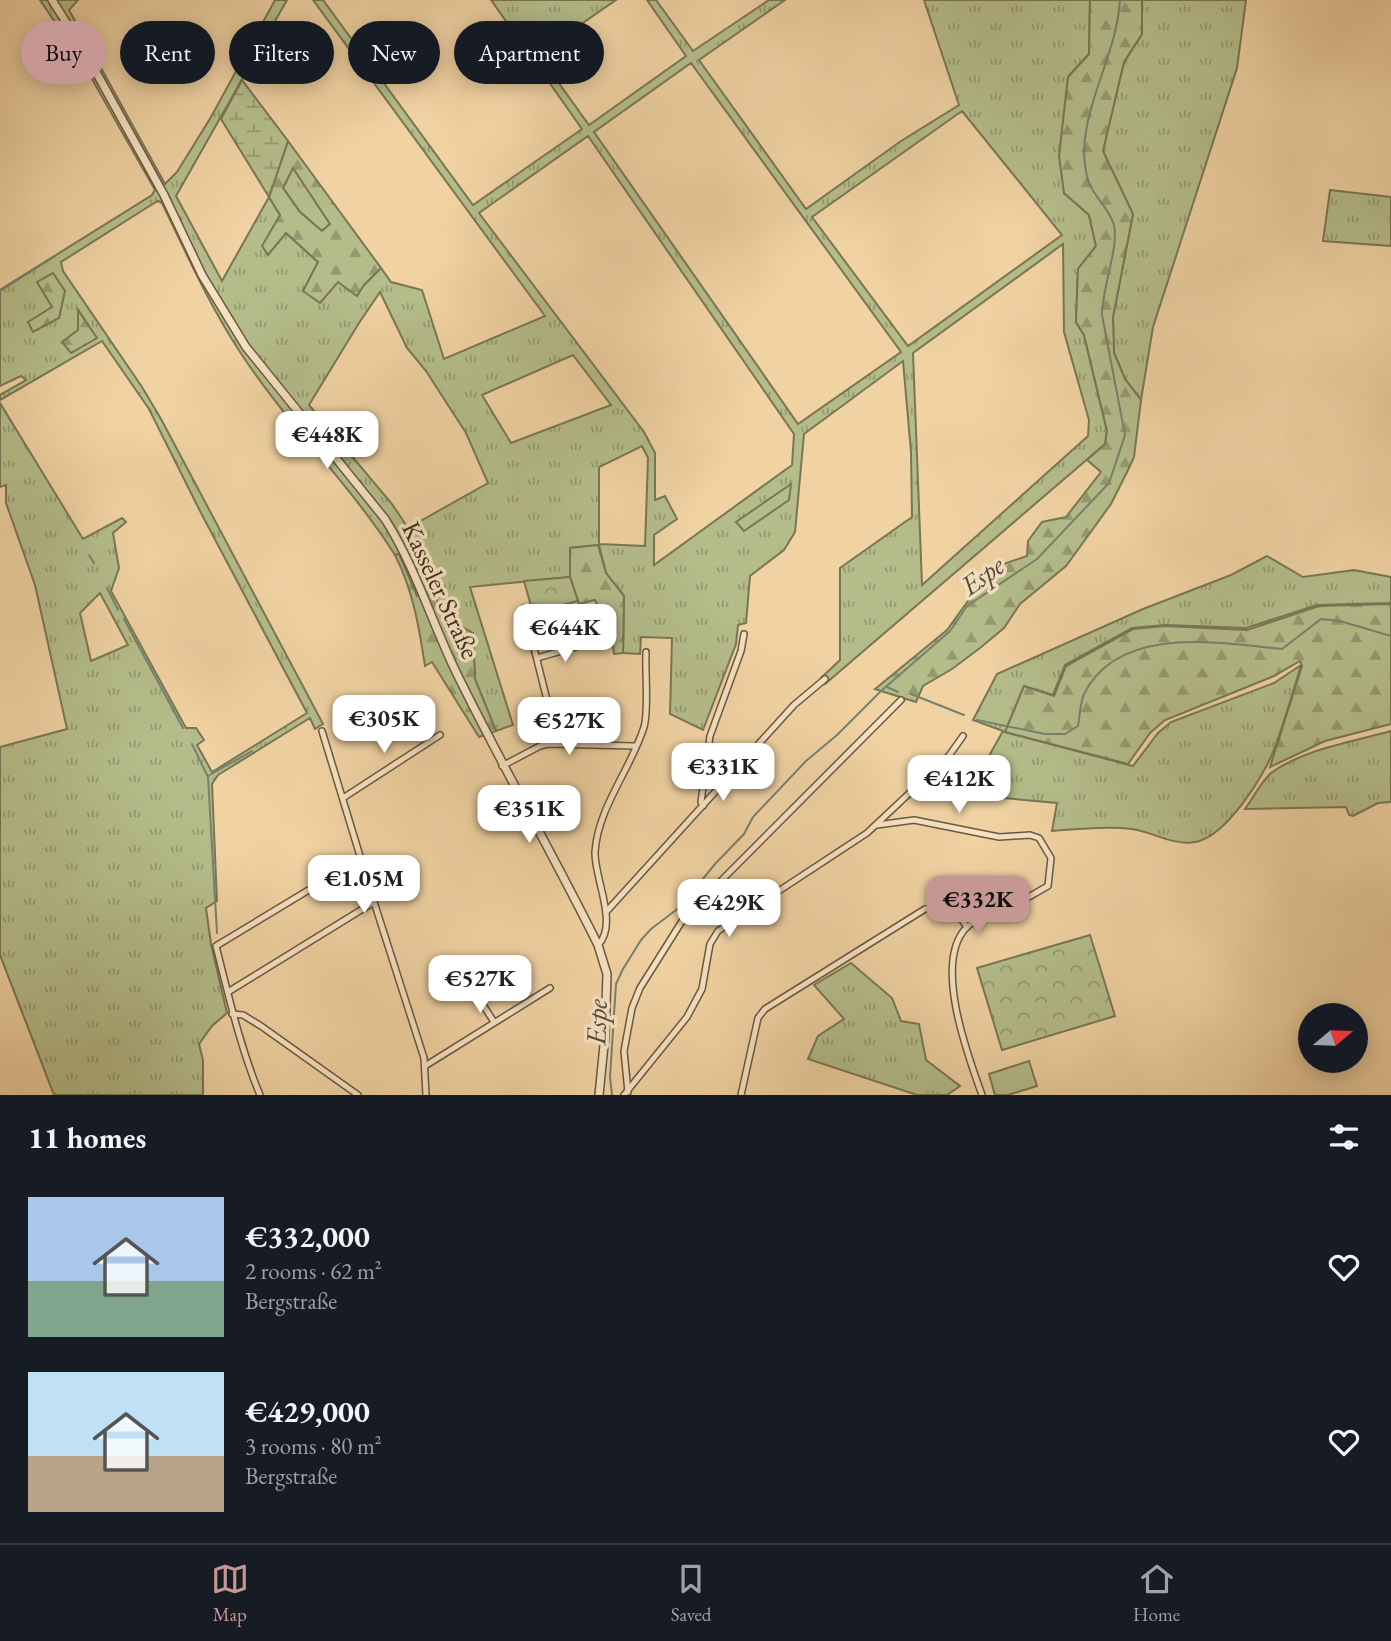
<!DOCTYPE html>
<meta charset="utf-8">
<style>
:root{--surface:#171b24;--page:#20242c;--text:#f1f3f6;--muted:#9ea1a6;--line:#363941;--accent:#c59692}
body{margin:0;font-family:"EB Garamond",serif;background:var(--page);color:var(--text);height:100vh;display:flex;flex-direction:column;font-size:26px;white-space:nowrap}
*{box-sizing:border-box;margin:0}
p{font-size:23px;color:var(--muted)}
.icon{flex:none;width:38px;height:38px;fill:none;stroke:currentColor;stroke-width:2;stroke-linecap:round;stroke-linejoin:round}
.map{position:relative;height:1095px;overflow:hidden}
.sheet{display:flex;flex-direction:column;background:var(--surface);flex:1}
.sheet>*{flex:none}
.top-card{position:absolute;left:21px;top:21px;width:700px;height:63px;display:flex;gap:14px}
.needle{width:46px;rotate:71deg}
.buttons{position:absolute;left:1298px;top:1003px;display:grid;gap:14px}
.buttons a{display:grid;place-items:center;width:70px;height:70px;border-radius:50%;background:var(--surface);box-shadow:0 4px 18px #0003;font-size:35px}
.price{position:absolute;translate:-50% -60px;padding:0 16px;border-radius:14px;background:#fff;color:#222;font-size:23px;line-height:46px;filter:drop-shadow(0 2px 4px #0008)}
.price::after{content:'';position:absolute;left:50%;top:42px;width:21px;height:16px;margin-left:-10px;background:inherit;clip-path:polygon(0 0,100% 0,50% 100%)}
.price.current{background:var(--accent);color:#111}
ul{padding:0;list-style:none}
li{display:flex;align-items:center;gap:21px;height:175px;padding:0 28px}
li span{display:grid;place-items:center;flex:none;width:196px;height:140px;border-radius:0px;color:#555}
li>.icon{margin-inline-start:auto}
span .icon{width:84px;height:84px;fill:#fffc;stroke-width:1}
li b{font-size:30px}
h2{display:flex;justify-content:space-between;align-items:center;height:84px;padding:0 28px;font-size:30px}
.tag{padding:0 24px;border-radius:32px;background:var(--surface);box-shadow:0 4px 18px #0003;font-size:24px;line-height:63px}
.tag.current{background:var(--accent);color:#111}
.tab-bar{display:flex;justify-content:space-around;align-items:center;height:98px;border-top:2px solid var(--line);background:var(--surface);font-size:19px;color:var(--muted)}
.tab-bar a{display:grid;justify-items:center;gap:4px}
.tab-bar .current{color:var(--accent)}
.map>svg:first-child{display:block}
.grass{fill:url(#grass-tufts);stroke:#7a7654;stroke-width:2;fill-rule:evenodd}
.forest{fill:url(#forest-firs);stroke:#7a7654;stroke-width:2;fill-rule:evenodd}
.wetland{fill:url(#wetland-marsh);stroke:#7a7654;stroke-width:2}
.park{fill:url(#park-crowns);stroke:#7a7654;stroke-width:2}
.garden{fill:#b4bd8a;stroke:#7a7654;stroke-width:2}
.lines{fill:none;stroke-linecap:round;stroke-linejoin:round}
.stream{stroke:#77816d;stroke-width:2}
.minor-casing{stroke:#6c583f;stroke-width:8}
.tertiary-casing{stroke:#6c583f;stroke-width:10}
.minor{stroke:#f5e2c3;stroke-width:5}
.tertiary{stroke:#f5e2c3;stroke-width:7}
.labels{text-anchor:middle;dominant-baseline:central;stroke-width:7;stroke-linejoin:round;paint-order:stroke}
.street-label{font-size:26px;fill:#402f1e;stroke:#f5e2c3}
.water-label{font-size:28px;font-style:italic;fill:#524a38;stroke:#f5e2c3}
</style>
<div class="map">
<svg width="1391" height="1095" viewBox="0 0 1391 1095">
<defs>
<pattern id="grass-tufts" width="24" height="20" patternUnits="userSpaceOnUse" patternTransform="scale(1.75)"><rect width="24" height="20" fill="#b4bd8a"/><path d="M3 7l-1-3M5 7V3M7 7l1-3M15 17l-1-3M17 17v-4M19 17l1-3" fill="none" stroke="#949a70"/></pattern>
<pattern id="forest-firs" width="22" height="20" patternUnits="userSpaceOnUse" patternTransform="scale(1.75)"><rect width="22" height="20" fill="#b4bd8a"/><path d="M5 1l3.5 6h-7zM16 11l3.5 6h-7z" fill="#949a70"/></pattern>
<pattern id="wetland-marsh" width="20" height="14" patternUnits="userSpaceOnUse" patternTransform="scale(1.75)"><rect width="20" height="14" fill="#b4bd8a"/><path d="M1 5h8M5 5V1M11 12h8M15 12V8" fill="none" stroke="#949a70"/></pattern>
<pattern id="park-crowns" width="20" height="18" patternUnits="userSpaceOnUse" patternTransform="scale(1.75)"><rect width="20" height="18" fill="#b4bd8a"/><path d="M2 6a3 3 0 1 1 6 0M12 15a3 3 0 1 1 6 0" fill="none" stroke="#949a70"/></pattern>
</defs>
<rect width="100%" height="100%" fill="#f0d2a3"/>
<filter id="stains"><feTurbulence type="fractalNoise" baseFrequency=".00286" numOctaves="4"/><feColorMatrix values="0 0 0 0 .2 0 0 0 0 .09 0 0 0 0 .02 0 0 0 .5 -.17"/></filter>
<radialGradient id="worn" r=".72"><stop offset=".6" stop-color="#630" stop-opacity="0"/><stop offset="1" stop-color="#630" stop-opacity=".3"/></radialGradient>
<g class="grass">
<path d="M40 0H78L69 10 165 184 177 172 211 117 275 0H287L176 196 222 281 269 197 280 215 286 233 318 262 304 290 338 282 364 285 381 268 391 282 422 290 444 359 545 316 313 0H323L473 205 582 129 491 0H616L538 54 589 125 686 56 647 0H656L693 51 769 0H785L699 60 806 209 901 141 959 105 924 0H1090L1089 54 1068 77 1064 193 1089 215 1096 246 1078 269 1076 322 1084 335 1107 431 1105 444 825 684 821 678 840 660V568L912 517 911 452 903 361 804 434 795 532 784 550 750 576 746 623 738 625 736 644 703 730 670 714 672 638 641 637 640 654 623 653 624 596 606 573 599 545 570 548V577L470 587 513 725 496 731 475 679 473 633 445 618 434 595 417 596 399 554 395 555C350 484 288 425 242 355 210 307 187 255 162 203L158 201 151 205 61 262 63 271 142 387 161 419 323 724 315 729 310 718 218 775 212 784 217 901 206 908 211 944 227 1013 212 1026 199 1044 203 1060V1095H54L0 955V747L67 729 35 585 6 503V485L0 487V403L83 539 122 518 126 522 113 533 119 568 111 591 186 728H196L204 740 197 745 212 772 307 713 201 513 149 409 102 341 0 400V395L26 380 21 376 0 386V290L152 195 155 190 84 65ZM691 63 901 352 798 424 594 132ZM962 111 1062 235 908 346 812 217ZM588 136 794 434 792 465 654 565V535L677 519 665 496 655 500V453L644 432 479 213ZM1063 244 1064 332 1089 420 1088 436 922 585 913 353ZM380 292 407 348 426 371 466 433 488 483 408 528 392 504 309 405 359 323ZM79 311 96 338 63 342 78 330ZM573 355 611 405 511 443 482 395ZM642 446 648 458 645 546 599 544V467ZM100 593 128 645 91 661 80 613Z"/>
<polygon points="1142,0 1246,0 1237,68 1153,327 1141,400 1125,379 1114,353 1113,317 1133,214 1102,151 1124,62 1142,34"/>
<polygon points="293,167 330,224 322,231 300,212 283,188"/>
<polygon points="1330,190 1391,197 1391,246 1323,241"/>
<path d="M1267 556 1303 577 1354 570 1391 577V603L1317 605 1246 628 1165 625 1132 628 1065 665 1053 695 1024 686 1005 732 1133 766 1158 733 1171 722 1274 683 1301 665C1293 692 1285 720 1275 747 1265 775 1226 837 1195 842 1174 846 1153 832 1132 829 1106 826 1079 829 1052 831L1057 803 1004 798 1008 783 980 772 1003 731 973 720 997 674 1143 609 1231 575Z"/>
<path d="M1391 731V802L1378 803 1353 816 1349 815 1346 807 1245 809C1253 798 1261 782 1271 773 1304 749 1352 742 1391 731Z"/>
<polygon points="851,963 892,998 901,1021 919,1024 926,1060 960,1086 947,1095 917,1095 808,1059 818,1036 844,1019 814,985"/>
</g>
<g class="forest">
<polygon points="1090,0 1142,0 1142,34 1124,62 1103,151 1133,214 1113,317 1114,353 1125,379 1141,400 1134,457 1129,468 1111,504 1066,566 1020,604 1004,628 980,648 952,669 923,686 916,702 875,689 947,630 970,598 967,588 983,571 1027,556 1028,541 1042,522 1066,517 1101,472 1087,460 1105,444 1107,431 1084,335 1076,322 1078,269 1096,246 1089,215 1064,193 1059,156 1068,77 1089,54"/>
<path d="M288 141 381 268 364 285 357 296 338 282 320 303 303 291 318 262 286 233 268 255 262 246 280 215 269 197ZM293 168 330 224 322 231 300 212 283 188Z"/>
<polygon points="53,273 65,291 59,318 33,332 28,322 52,307 37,282"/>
<polygon points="78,310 97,338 71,353 62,342 78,330"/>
<polygon points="598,545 606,573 624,596 623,653 614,654 612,639 595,600 579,604 570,577 570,548"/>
<path d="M399 554 417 596 434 594 445 618 473 633 475 679 496 731 479 737 432 662 425 666C419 627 413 590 395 555Z"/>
<polygon points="1391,604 1391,724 1325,741 1270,767 1302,666 1300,661 1274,676 1165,720 1150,733 1128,764 1005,732 1024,686 1054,696 1066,666 1133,629 1165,626 1247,630 1319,606"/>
</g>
<polygon class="wetland" points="242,80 288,141 269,197 221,119"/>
<g class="park">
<polygon points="570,577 578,601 533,613 524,581"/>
<polygon points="1090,935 1115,1016 1002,1050 977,968"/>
</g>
<g class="garden">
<polygon points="791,484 789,500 744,531 736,522"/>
<polygon points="1029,1061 1037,1086 1008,1095 995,1095 989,1074"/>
</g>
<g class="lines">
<g class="stream">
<polyline points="0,291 55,256"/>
<polyline points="89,555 94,563"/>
<polyline points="107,588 118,610"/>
<polyline points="124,619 183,728"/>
<polyline points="887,687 898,692"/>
<polyline points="911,694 964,715"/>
<path d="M977 720 1045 734H1065L1078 726C1080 716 1080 703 1084 694 1119 624 1219 643 1282 649L1321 619 1340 621 1391 636"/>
<polyline points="192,744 208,777 217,933"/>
<polyline points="208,776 252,751"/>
<path d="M612 1095 610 1077 616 984 623 969 641 940 651 929 680 907 715 864 744 834 753 817 806 761 837 735 881 691 950 631 967 606 1037 559 1109 483 1125 435 1102 315C1102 288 1119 247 1114 225 1109 208 1095 198 1089 183 1086 175 1084 160 1084 151 1086 98 1117 52 1120 0"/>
</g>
<defs>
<g id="minor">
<polyline points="524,608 547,700 548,744"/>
<polyline points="537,658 586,644"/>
<polyline points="322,731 374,902 424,1058 426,1095"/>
<polyline points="502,766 540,746 548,744 635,746"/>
<polyline points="343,798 440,735"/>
<polyline points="703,806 701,802 710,736 741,651 744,634"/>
<path d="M877 825 914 820 999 837 1030 835 1039 838 1051 858 1048 886C1037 892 1026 899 1015 904 1000 911 978 916 966 928 933 963 968 1056 982 1095"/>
<polyline points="606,912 794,705 825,679"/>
<path d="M598 945C619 924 594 878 595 852 598 807 631 769 644 727 649 710 645 672 646 652"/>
<polyline points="458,966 494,1022"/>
<polyline points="228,992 374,902"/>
<polyline points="232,1014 243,1015 261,1026 358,1095"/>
<polyline points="425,1066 550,988"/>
<polyline points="628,1092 624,1051 632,1008 640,988 684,918 901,700"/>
<path d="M260 1095C240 1047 229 997 216 946L360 859"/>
<polyline points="624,1095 687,1017 702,989 710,944 718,931 867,833 948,757 963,736"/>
<path d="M741 1095 758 1018 765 1009 925 909C944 904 957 911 967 927"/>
</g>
<path id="tertiary" d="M52 0 86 54 164 195 202 275 246 347 385 519C416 568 432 623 457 674 502 766 553 854 598 945L607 974 605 1035 599 1095"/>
</defs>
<use href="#minor" class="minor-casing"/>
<use href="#tertiary" class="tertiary-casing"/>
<use href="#minor" class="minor"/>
<use href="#tertiary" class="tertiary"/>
</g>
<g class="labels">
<g class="street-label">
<text transform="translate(441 590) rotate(65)">Kasseler Straße</text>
</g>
<g class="water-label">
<text transform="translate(982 575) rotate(-36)">Espe</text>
<text transform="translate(596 1022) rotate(-88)">Espe</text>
</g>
</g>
<rect width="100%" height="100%" filter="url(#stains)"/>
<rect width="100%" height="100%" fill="url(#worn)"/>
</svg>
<div class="buttons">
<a><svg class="needle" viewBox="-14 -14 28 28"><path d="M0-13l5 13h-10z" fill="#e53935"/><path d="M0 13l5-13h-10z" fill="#9ea1a6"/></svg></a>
</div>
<b class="price" style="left:327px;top:471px">€448K</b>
<b class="price" style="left:565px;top:664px">€644K</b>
<b class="price" style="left:384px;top:755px">€305K</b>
<b class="price" style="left:569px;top:757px">€527K</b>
<b class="price" style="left:723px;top:803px">€331K</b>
<b class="price" style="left:959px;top:815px">€412K</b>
<b class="price" style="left:529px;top:845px">€351K</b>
<b class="price" style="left:364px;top:915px">€1.05M</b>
<b class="price current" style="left:978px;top:936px">€332K</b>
<b class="price" style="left:729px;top:939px">€429K</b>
<b class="price" style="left:480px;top:1015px">€527K</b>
<div class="top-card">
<a class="tag current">Buy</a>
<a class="tag">Rent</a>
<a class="tag">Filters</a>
<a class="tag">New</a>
<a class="tag">Apartment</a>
</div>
</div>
<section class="sheet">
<h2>11 homes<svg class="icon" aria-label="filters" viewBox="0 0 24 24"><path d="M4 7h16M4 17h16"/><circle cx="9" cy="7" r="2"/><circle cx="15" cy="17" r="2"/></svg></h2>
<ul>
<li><span style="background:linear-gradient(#a9c7e8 60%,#7fa58c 0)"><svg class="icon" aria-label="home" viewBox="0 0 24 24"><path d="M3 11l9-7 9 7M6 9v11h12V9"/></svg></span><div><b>€332,000</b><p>2 rooms · 62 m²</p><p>Bergstraße</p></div><svg class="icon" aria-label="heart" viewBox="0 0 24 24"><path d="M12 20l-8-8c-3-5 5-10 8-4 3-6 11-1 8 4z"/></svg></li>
<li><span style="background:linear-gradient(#bfe0f5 60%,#b9a48a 0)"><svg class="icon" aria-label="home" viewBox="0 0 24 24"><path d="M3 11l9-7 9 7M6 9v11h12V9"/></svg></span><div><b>€429,000</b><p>3 rooms · 80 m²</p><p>Bergstraße</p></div><svg class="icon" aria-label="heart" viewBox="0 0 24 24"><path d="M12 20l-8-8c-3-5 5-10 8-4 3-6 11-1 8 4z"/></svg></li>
</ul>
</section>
<nav class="tab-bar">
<a class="current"><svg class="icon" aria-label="map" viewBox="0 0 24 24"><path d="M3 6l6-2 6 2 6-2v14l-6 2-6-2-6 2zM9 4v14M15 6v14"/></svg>Map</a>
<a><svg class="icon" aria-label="saved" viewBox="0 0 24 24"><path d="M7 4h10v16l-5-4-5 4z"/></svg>Saved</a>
<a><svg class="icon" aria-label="home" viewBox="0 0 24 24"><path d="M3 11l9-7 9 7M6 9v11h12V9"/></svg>Home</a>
</nav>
